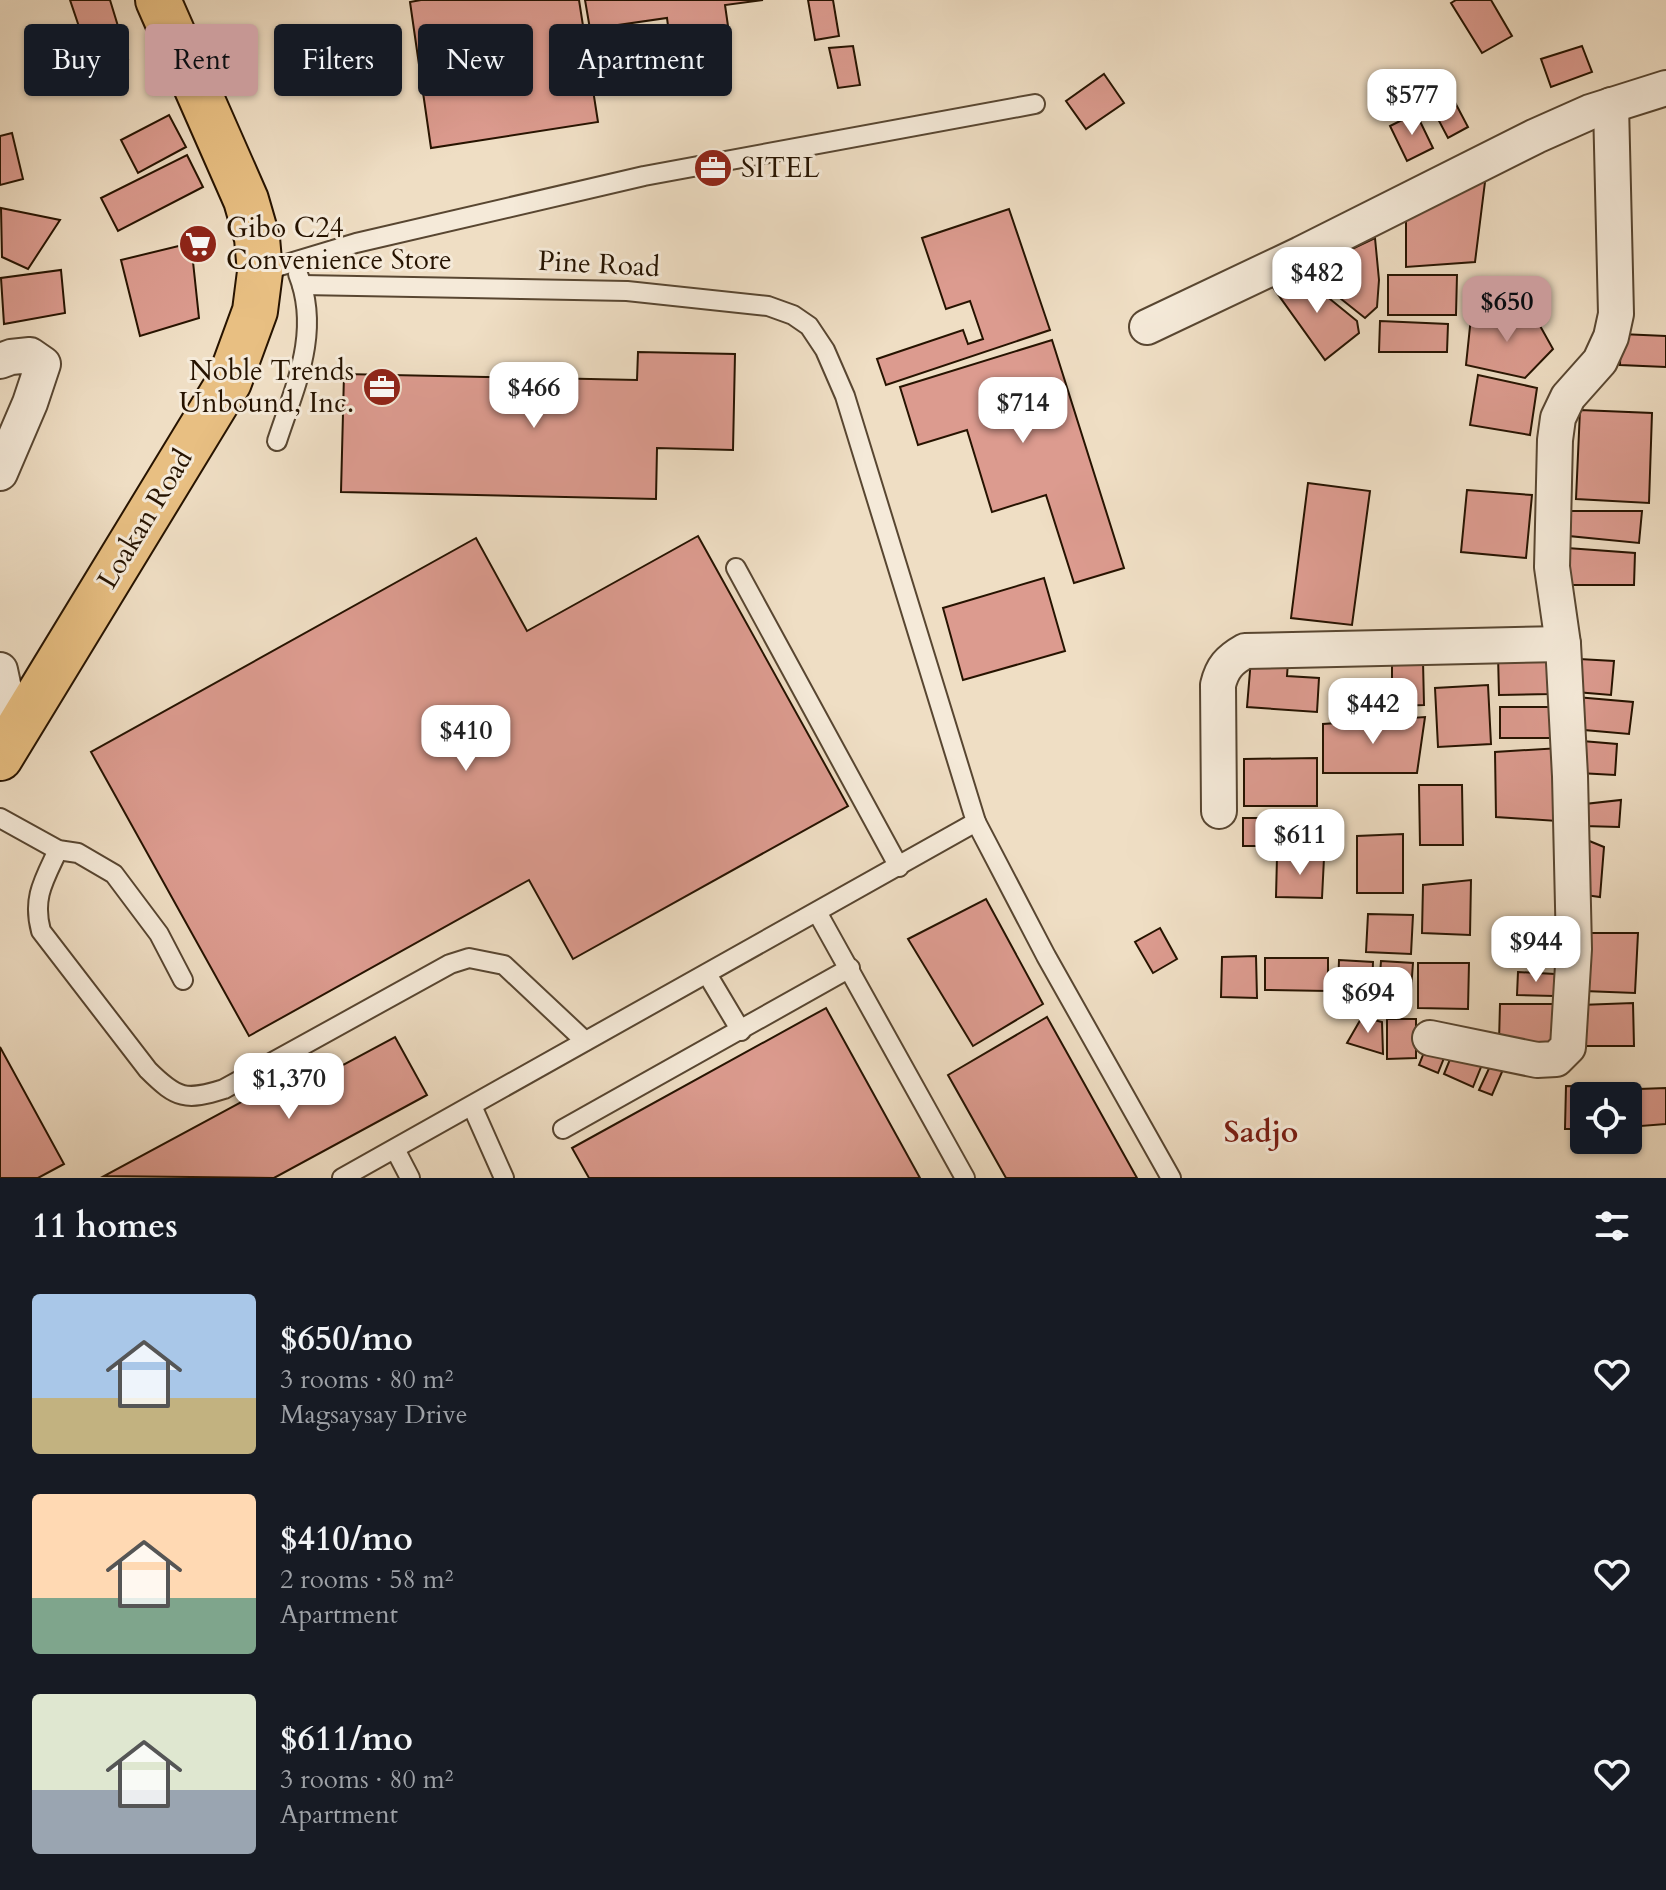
<!DOCTYPE html>
<meta charset="utf-8">
<style>
:root{--surface:#171b24;--page:#242831;--text:#f1f3f6;--muted:#9ea1a6;--accent:#c59692}
body{margin:0;font-family:Cardo,serif;background:var(--page);color:var(--text);height:100vh;display:flex;flex-direction:column;font-size:30px;white-space:nowrap}
*{box-sizing:border-box;margin:0}
p{font-size:26px;color:var(--muted)}
.icon{flex:none;width:44px;height:44px;fill:none;stroke:currentColor;stroke-width:2;stroke-linecap:round;stroke-linejoin:round}
.map{position:relative;height:1178px;overflow:hidden}
.details{display:flex;flex-direction:column;background:var(--surface);flex:1}
.details>*{flex:none}
.hud{position:absolute;left:24px;top:24px;width:800px;height:72px;display:flex;gap:16px}
.fabs{position:absolute;left:1570px;top:1082px;display:grid;gap:16px}
.fabs a{display:grid;place-items:center;width:72px;height:72px;border-radius:8px;background:var(--surface);box-shadow:0 2px 6px #0004;font-size:40px}
.price{position:absolute;translate:-50% -68px;padding:0 18px;border-radius:16px;background:#fff;color:#222;font-size:26px;line-height:52px;filter:drop-shadow(0 2px 4px #0008)}
.price::after{content:'';position:absolute;left:50%;top:48px;width:24px;height:18px;margin-left:-12px;background:inherit;clip-path:polygon(0 0,100% 0,50% 100%)}
.price.active{background:var(--accent);color:#111}
ul{padding:0;list-style:none}
li{display:flex;align-items:center;gap:24px;height:200px;padding:0 32px}
li span{display:grid;place-items:center;flex:none;width:224px;height:160px;border-radius:8px;color:#555}
li>.icon{margin-inline-start:auto}
span .icon{width:96px;height:96px;fill:#fffc;stroke-width:1}
li b{font-size:34px}
h2{display:flex;justify-content:space-between;align-items:center;height:96px;padding:0 32px;font-size:34px}
.pill{padding:0 28px;border-radius:8px;background:var(--surface);box-shadow:0 2px 6px #0004;font-size:28px;line-height:72px}
.pill.active{background:var(--accent);color:#111}
.map>svg:first-child{display:block}
.building{fill:#dc9b8f;stroke:#261300;stroke-width:2}
.lines{fill:none;stroke-linecap:round;stroke-linejoin:round}
.service-casing{stroke:#584631;stroke-width:22}
.minor-casing{stroke:#584631;stroke-width:38}
.primary-casing{stroke:#261300;stroke-width:48}
.service{stroke:#f5ead9;stroke-width:18}
.minor{stroke:#f5ead9;stroke-width:34}
.primary{stroke:#e8bf82;stroke-width:44}
.labels{text-anchor:middle;dominant-baseline:central;stroke-width:6;stroke-linejoin:round;paint-order:stroke}
.poi-label{font-size:28px;fill:#261300;stroke:#f5ead9;text-anchor:start}
.street-label{font-size:28px;fill:#261300;stroke:#f5ead9}
.neighbourhood-label{font-size:30px;font-weight:bold;fill:#7a1f14;stroke:#f5ead9}
</style>
<div class="map">
<svg width="1666" height="1178" viewBox="0 0 1666 1178">
<rect width="100%" height="100%" fill="#efdec4"/>
<filter id="stains"><feTurbulence type="fractalNoise" baseFrequency=".0025" numOctaves="4"/><feColorMatrix values="0 0 0 0 .2 0 0 0 0 .09 0 0 0 0 .02 0 0 0 .5 -.17"/></filter>
<radialGradient id="worn" r=".72"><stop offset=".6" stop-color="#630" stop-opacity="0"/><stop offset="1" stop-color="#630" stop-opacity=".3"/></radialGradient>
<g class="building">
<polygon points="70,0 110,0 128,59 94,71"/>
<polygon points="421,0 579,0 598,122 431,148 410,2"/>
<polygon points="585,0 763,0 725,5 730,40 671,49 667,18 590,29"/>
<polygon points="808,0 833,0 839,36 815,40"/>
<polygon points="1456,0 1491,0 1512,36 1482,53 1451,3"/>
<polygon points="637,34 645,81 603,87 595,40"/>
<polygon points="853,46 860,85 838,88 829,48"/>
<polygon points="1582,46 1592,72 1551,87 1541,59"/>
<polygon points="1439,72 1468,127 1448,138 1419,83"/>
<polygon points="1104,74 1124,103 1086,129 1066,101"/>
<polygon points="1416,113 1433,148 1407,161 1390,126"/>
<polygon points="169,115 186,147 138,173 121,140"/>
<polygon points="12,133 23,179 0,185 0,136"/>
<polygon points="187,155 203,187 118,231 101,198"/>
<polygon points="1486,174 1475,262 1406,267 1406,210"/>
<polygon points="1,208 60,220 28,269 2,257"/>
<polygon points="1009,209 1050,330 886,385 877,359 963,330 968,344 983,339 970,301 946,309 922,238"/>
<polygon points="1375,238 1379,280 1377,307 1365,318 1306,271"/>
<polygon points="191,243 199,318 140,336 121,260"/>
<polygon points="61,270 65,313 4,324 1,278"/>
<polygon points="1298,273 1357,321 1359,333 1325,360 1272,286"/>
<polygon points="1388,275 1457,275 1456,315 1388,315"/>
<polygon points="1534,315 1553,349 1525,378 1466,365 1471,317"/>
<polygon points="1380,321 1448,324 1447,352 1379,352"/>
<polygon points="1621,334 1666,336 1666,367 1620,365"/>
<polygon points="1052,340 1124,568 1074,583 1046,495 992,512 967,430 918,445 900,387"/>
<polygon points="638,352 735,354 733,450 657,448 656,499 341,492 344,374 637,380"/>
<polygon points="1478,375 1537,388 1530,435 1470,425"/>
<polygon points="1580,410 1652,413 1649,503 1576,499"/>
<polygon points="1308,483 1370,491 1352,625 1291,618"/>
<polygon points="1467,490 1532,495 1526,558 1461,552"/>
<polygon points="1571,511 1642,511 1639,543 1569,536"/>
<polygon points="698,536 848,806 573,959 529,880 249,1036 91,752 476,538 527,631"/>
<polygon points="1567,548 1635,553 1634,585 1566,585"/>
<polygon points="1044,578 1065,651 963,680 943,608"/>
<polygon points="1498,655 1553,655 1551,694 1499,695"/>
<polygon points="1251,659 1288,662 1287,676 1319,678 1317,712 1247,707"/>
<polygon points="1579,659 1614,661 1611,695 1576,692"/>
<polygon points="1392,661 1423,661 1424,705 1392,706"/>
<polygon points="1488,685 1491,744 1438,747 1435,688"/>
<polygon points="1576,697 1633,702 1629,734 1573,729"/>
<rect x="1500" y="707" width="58" height="31"/>
<polygon points="1425,717 1417,773 1323,773 1323,724"/>
<polygon points="1582,741 1617,744 1615,775 1579,773"/>
<polygon points="1560,748 1557,821 1496,817 1495,752"/>
<polygon points="1317,758 1317,806 1244,806 1244,759"/>
<polygon points="1419,785 1462,785 1463,845 1420,845"/>
<polygon points="1621,800 1619,827 1584,826 1585,804"/>
<rect x="1243" y="818" width="59" height="28"/>
<polygon points="1403,834 1403,893 1357,893 1357,836"/>
<polygon points="1582,838 1604,847 1600,897 1578,894"/>
<polygon points="1277,857 1324,858 1322,898 1276,897"/>
<polygon points="1471,880 1470,935 1422,933 1423,885"/>
<polygon points="986,899 1043,1004 973,1046 908,939"/>
<polygon points="1368,914 1413,915 1411,954 1366,952"/>
<polygon points="1160,928 1177,959 1153,973 1135,942"/>
<polygon points="1587,933 1638,933 1635,993 1584,991"/>
<polygon points="1256,956 1257,998 1221,997 1222,957"/>
<polygon points="1265,958 1328,958 1328,991 1265,990"/>
<polygon points="1339,960 1373,962 1372,991 1338,990"/>
<polygon points="1381,961 1413,963 1411,990 1379,988"/>
<polygon points="1418,963 1469,963 1468,1009 1418,1008"/>
<polygon points="1518,972 1555,974 1554,996 1517,995"/>
<polygon points="1633,1003 1634,1046 1580,1046 1580,1005"/>
<polygon points="1500,1004 1555,1004 1554,1044 1499,1041"/>
<polygon points="826,1008 920,1178 589,1178 572,1148"/>
<polygon points="1047,1017 1137,1178 1006,1178 948,1075"/>
<polygon points="1362,1017 1382,1022 1383,1054 1347,1043"/>
<polygon points="1387,1019 1416,1019 1416,1058 1387,1059"/>
<polygon points="395,1037 427,1095 274,1178 104,1176 312,1064 319,1078"/>
<polygon points="1427,1045 1446,1053 1438,1073 1419,1065"/>
<polygon points="0,1047 64,1164 38,1178 0,1178"/>
<polygon points="1453,1052 1483,1062 1473,1087 1444,1074"/>
<polygon points="1492,1062 1505,1065 1492,1095 1479,1090"/>
<polygon points="1566,1086 1628,1087 1628,1096 1584,1096 1584,1129 1565,1129"/>
<polygon points="1666,1088 1666,1124 1641,1126 1639,1089"/>
</g>
<g class="lines">
<defs>
<g id="service">
<polyline points="260,272 356,243 644,176 1035,104"/>
<polyline points="302,285 627,291 768,306 793,315 809,326 825,350 845,396 976,822 342,1178"/>
<path d="M277 441C295 386 321 332 298 274"/>
<polyline points="736,568 899,867"/>
<polyline points="0,818 58,850 78,853 114,874 159,934 183,980"/>
<polyline points="976,822 1046,956 1171,1178"/>
<path d="M58 850C44 880 32 898 41 931L148 1070C177 1099 186 1101 224 1089L450 964 469 958 504 965 585 1041"/>
<polyline points="817,912 965,1178"/>
<polyline points="707,974 741,1031"/>
<polyline points="472,1106 504,1178"/>
<polyline points="563,1129 850,968"/>
<polyline points="395,1149 410,1178"/>
</g>
<g id="minor">
<polyline points="1147,327 1301,254 1536,136 1590,112 1666,88"/>
<polyline points="0,361 11,357 30,355 43,364 30,403 0,473"/>
<polyline points="0,670 14,735"/>
<path d="M1219 811 1218 685C1222 668 1229 660 1245 651L1563 644"/>
<polyline points="1430,1038 1537,1060 1556,1059 1568,1047 1574,949 1570,776 1563,644 1552,567 1555,440 1558,418 1568,397 1600,361 1611,337 1616,314 1611,105"/>
</g>
<polyline id="primary" points="0,758 229,382 255,311 260,272 257,238 246,200 158,0"/>
</defs>
<use href="#service" class="service-casing"/>
<use href="#minor" class="minor-casing"/>
<use href="#primary" class="primary-casing"/>
<use href="#service" class="service"/>
<use href="#minor" class="minor"/>
<use href="#primary" class="primary"/>
</g>
<defs>
<symbol id="office-disc" viewBox="-11 -11 22 22"><circle r="9.5" fill="#8f2418" stroke="#f5ead9"/><path d="M-6-3h4V-5.5h4V-3h4V5H-6ZM-1-4.5V-3h2v-1.5ZM-6 0V1H6V0Z" fill="#fff"/></symbol>
<symbol id="supermarket-disc" viewBox="-11 -11 22 22"><circle r="9.5" fill="#8f2418" stroke="#f5ead9"/><path d="M-6-5.5h2.5l.6 2H6L4.5 2H-2.5L-4.4-4H-6ZM-1.5 3.2a1.3 1.3 0 1 0 .1 0ZM3 3.2a1.3 1.3 0 1 0 .1 0Z" fill="#fff"/></symbol>
</defs>
<g fill-rule="evenodd">
<use href="#office-disc" x="691" y="146" width="44" height="44"/>
<use href="#supermarket-disc" x="176" y="222" width="44" height="44"/>
<use href="#office-disc" x="360" y="365" width="44" height="44"/>
</g>
<g class="labels">
<g class="poi-label">
<text x="741" y="168">SITEL</text>
<text x="226" y="228">Gibo C24<tspan x="226" dy="32">Convenience Store</tspan></text>
<text x="354" y="371" text-anchor="end">Noble Trends<tspan x="354" dy="32">Unbound, Inc.</tspan></text>
</g>
<g class="street-label">
<text transform="translate(599 264) rotate(3)">Pine Road</text>
<text transform="translate(145 519) rotate(-59)">Loakan Road</text>
</g>
<g class="neighbourhood-label">
<text x="1261" y="1132">Sadjo</text>
</g>
</g>
<rect width="100%" height="100%" filter="url(#stains)"/>
<rect width="100%" height="100%" fill="url(#worn)"/>
</svg>
<div class="fabs">
<a><svg class="icon" aria-label="locate" viewBox="0 0 24 24"><circle cx="12" cy="12" r="6"/><path d="M12 2v4M12 18v4M2 12h4M18 12h4"/></svg></a>
</div>
<b class="price" style="left:1412px;top:137px">$577</b>
<b class="price" style="left:1317px;top:315px">$482</b>
<b class="price active" style="left:1507px;top:344px">$650</b>
<b class="price" style="left:534px;top:430px">$466</b>
<b class="price" style="left:1023px;top:445px">$714</b>
<b class="price" style="left:1373px;top:746px">$442</b>
<b class="price" style="left:466px;top:773px">$410</b>
<b class="price" style="left:1300px;top:877px">$611</b>
<b class="price" style="left:1536px;top:984px">$944</b>
<b class="price" style="left:1368px;top:1035px">$694</b>
<b class="price" style="left:289px;top:1121px">$1,370</b>
<div class="hud">
<a class="pill">Buy</a>
<a class="pill active">Rent</a>
<a class="pill">Filters</a>
<a class="pill">New</a>
<a class="pill">Apartment</a>
</div>
</div>
<section class="details">
<h2>11 homes<svg class="icon" aria-label="filters" viewBox="0 0 24 24"><path d="M4 7h16M4 17h16"/><circle cx="9" cy="7" r="2"/><circle cx="15" cy="17" r="2"/></svg></h2>
<ul>
<li><span style="background:linear-gradient(#a9c7e8 65%,#c2b280 0)"><svg class="icon" aria-label="home" viewBox="0 0 24 24"><path d="M3 11l9-7 9 7M6 9v11h12V9"/></svg></span><div><b>$650/mo</b><p>3 rooms · 80 m²</p><p>Magsaysay Drive</p></div><svg class="icon" aria-label="heart" viewBox="0 0 24 24"><path d="M12 20l-8-8c-3-5 5-10 8-4 3-6 11-1 8 4z"/></svg></li>
<li><span style="background:linear-gradient(#ffd9b3 65%,#7fa58c 0)"><svg class="icon" aria-label="home" viewBox="0 0 24 24"><path d="M3 11l9-7 9 7M6 9v11h12V9"/></svg></span><div><b>$410/mo</b><p>2 rooms · 58 m²</p><p>Apartment</p></div><svg class="icon" aria-label="heart" viewBox="0 0 24 24"><path d="M12 20l-8-8c-3-5 5-10 8-4 3-6 11-1 8 4z"/></svg></li>
<li><span style="background:linear-gradient(#dfe7d0 60%,#9aa5b1 0)"><svg class="icon" aria-label="home" viewBox="0 0 24 24"><path d="M3 11l9-7 9 7M6 9v11h12V9"/></svg></span><div><b>$611/mo</b><p>3 rooms · 80 m²</p><p>Apartment</p></div><svg class="icon" aria-label="heart" viewBox="0 0 24 24"><path d="M12 20l-8-8c-3-5 5-10 8-4 3-6 11-1 8 4z"/></svg></li>
</ul>
</section>
